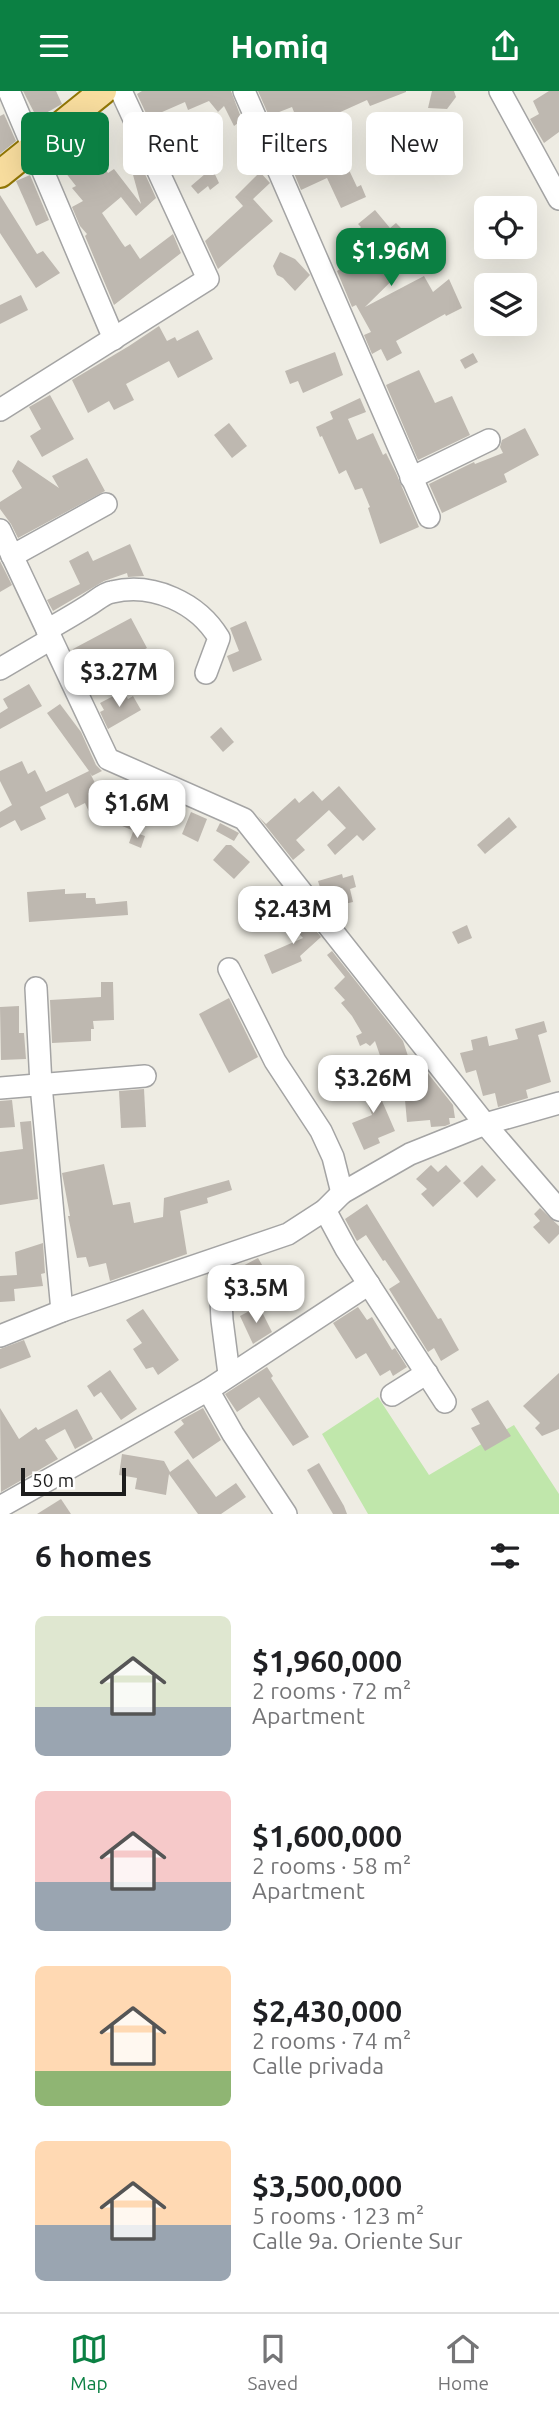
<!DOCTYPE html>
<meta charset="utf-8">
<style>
:root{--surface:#fff;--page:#f2f2f2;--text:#202124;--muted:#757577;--line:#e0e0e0;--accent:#0b8043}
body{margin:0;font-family:Ubuntu,sans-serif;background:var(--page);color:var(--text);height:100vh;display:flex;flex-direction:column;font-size:26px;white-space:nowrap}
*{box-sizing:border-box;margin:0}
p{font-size:23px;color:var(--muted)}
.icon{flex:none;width:38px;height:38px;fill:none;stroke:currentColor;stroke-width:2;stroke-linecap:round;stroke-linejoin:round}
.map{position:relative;height:1423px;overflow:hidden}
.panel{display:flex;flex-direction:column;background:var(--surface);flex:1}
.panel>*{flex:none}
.hud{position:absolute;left:21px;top:21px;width:518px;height:63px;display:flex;gap:14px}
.buttons{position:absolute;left:474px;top:105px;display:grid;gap:14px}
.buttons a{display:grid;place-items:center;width:63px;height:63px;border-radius:10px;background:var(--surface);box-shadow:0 7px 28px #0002;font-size:35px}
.scale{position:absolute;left:21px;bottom:18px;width:105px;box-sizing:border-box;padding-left:7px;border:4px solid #1d1d1d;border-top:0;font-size:19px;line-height:24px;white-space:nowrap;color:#1d1d1d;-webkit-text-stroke:5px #fff;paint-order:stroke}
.price{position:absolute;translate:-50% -60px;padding:0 16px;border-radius:14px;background:#fff;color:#222;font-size:23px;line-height:46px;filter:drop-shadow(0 2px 4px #0008)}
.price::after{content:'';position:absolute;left:50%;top:42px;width:21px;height:16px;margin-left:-10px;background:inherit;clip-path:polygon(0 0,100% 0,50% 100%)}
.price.on{background:var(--accent);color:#fff}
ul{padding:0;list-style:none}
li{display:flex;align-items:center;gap:21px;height:175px;padding:0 35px}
li span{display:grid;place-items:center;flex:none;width:196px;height:140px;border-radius:10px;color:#555}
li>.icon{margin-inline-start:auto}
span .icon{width:84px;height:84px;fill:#fffc;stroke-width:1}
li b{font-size:30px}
h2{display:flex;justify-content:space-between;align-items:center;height:84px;padding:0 35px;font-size:30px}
.chip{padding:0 24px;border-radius:10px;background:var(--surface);box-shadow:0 7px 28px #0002;font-size:24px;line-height:63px}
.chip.on{background:var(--accent);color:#fff}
header{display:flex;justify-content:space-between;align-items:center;height:91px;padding:0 35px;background:var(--accent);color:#fff;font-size:32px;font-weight:700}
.tabs{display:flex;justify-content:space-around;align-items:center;height:98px;border-top:2px solid var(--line);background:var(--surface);font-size:19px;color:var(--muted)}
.tabs a{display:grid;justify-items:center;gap:4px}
.tabs .on{color:var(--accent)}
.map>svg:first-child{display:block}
.grass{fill:#c0e7ab}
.building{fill:#beb8b0}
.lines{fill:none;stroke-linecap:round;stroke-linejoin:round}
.minor-casing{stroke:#a4a4a4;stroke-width:24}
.major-casing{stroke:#917605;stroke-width:30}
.minor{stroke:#fff;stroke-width:21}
.major{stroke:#f8dd9e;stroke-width:26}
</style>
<header><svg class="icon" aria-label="menu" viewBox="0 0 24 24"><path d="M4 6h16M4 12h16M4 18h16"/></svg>Homiq<svg class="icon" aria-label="share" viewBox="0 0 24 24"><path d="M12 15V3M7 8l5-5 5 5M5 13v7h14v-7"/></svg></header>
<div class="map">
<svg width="559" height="1423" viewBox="0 0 559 1423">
<rect width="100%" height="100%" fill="#eeece3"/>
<polygon class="grass" points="378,1306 429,1384 514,1334 559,1403 559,1423 368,1423 322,1343"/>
<g class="building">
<polygon points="23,0 56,0 62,13 37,27"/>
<polygon points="142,0 231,0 242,29 234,35 224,15 218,21 209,10 188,19 185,11 153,25 156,30 151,33 137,3"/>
<polygon points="258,0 406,0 406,1 370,15 367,9 325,28 329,38 307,47 304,38 301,39 292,16 269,25"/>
<polygon points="432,0 454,0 456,6 447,18 428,17"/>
<polygon points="549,0 559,0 559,41 544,52 530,28 539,23 533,10"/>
<polygon points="4,23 16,50 0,63 0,25"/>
<polygon points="82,49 108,82 114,78 141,113 127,62 134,59 156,107 136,125 121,106 102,122 122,152 125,156 130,153 140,168 173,143 181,162 114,214 85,145 87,143 80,135 72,116 83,110 72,97 76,95 54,67"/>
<polygon points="341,62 357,96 361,94 366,106 341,117 327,87 301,99 294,82"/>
<polygon points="212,77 219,92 210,99 208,95 198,103 191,95"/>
<polygon points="260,81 270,92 253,108 273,130 218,178 205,150 243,115 235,106"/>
<polygon points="30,84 49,129 36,135 16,90"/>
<polygon points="0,104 37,163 43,160 60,182 36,197 0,142"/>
<polygon points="375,119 390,137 396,132 402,138 400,145 420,162 365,216 424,185 433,201 449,188 462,217 446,225 445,223 396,250 402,262 387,270 381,258 372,263 364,244 371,241 356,214 352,216 337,180 364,164 357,158 364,150 355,142 361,136 358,133"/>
<polygon points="280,161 295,168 310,184 295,200 283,187 277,184 273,175"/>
<polygon points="21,204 28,219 0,233 0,214"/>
<polygon points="159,235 167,250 175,246 177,250 198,239 213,268 178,287 169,270 126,293 134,309 114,319 109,310 88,322 72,289 129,255"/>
<polygon points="335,261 343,284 303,302 298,290 290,293 285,280"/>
<polygon points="473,262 478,271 465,278 460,269"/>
<polygon points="419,279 435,312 452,305 470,344 418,369 386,294"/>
<polygon points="50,304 74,348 42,366 30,345 41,338 29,316"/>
<polygon points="360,307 366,321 348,328 357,349 373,342 383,364 386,362 396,382 419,436 380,453 368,417 370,416 362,397 355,399 346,379 339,383 322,345 320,346 316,336 333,328 330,321"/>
<polygon points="229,332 247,355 232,367 214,344"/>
<polygon points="525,337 539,364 504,383 507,391 442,422 429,393 474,371 475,373 503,362 500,356 502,349"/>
<polygon points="87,367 105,400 18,447 11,433 0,418 0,411 22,397 12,380 18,369 59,397 52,385"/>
<polygon points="130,453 144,485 128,486 127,482 104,490 53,520 47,509 80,493 69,470 88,460 93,470"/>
<polygon points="0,470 12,494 0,501"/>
<polygon points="131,527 147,557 126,568 120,558 83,577 73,558"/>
<polygon points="246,530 262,569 233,581 227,565 239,560 230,537"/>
<polygon points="29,593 42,615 0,638 0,622 8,617 3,608"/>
<polygon points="123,600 128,608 133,605 141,619 108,638 100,621 104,619 100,612"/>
<polygon points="60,613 81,641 96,674 102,680 92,685 90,682 101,704 104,703 109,714 90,723 85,712 75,717 68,702 40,716 46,728 21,740 15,729 0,737 0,721 12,714 0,690 0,680 22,670 28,683 35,679 46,701 89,680 47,622"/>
<polygon points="221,636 234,651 223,661 210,646"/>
<polygon points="132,693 155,703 139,742 115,732"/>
<polygon points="339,695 376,738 363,750 357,744 335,764 327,754 346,737 329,719 296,749 305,759 293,769 258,725 266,733 295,707 299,712 313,700 322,710"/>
<polygon points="191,721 207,728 198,751 182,743"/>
<polygon points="509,726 517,736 485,763 477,754"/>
<polygon points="220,732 239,742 234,750 216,740"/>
<polygon points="133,741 145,745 141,757 129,752"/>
<polygon points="226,754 231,754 250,771 234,788 213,769"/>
<polygon points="342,783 343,787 353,784 356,796 350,798 353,811 331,816 323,806 318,790"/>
<polygon points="65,798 65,803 86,802 86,807 95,807 96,813 127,810 128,824 29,831 27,801"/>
<polygon points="300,820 321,846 300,865 302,870 272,883 264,864 303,847 288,831"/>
<polygon points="467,834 472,847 458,853 452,841"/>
<polygon points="332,860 403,950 411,974 386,982 375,950 370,955 366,952 360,955 356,945 362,942 352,925 341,912 345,909 334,897 345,886 327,864"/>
<polygon points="101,891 113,891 114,929 93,930 94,938 91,938 91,950 52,952 50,909 101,906"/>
<polygon points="229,907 258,966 229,982 199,923"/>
<polygon points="19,915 19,942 24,942 26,968 1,969 0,916"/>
<polygon points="544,930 547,941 538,944 551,991 526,999 528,1007 498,1016 495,1002 483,1005 476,979 466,982 460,962 473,959 471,949 487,945 489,955 518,948 515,938"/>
<polygon points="426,980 453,1014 455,1027 449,1027 450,1033 445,1035 431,1036 430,1029 407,1031 405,1009 423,1004 415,984"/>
<polygon points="373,982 381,1002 379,1003 395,1040 378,1047 380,1052 364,1059 352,1032 372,1024 358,988"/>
<polygon points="144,998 146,1036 121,1037 119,1000"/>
<polygon points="12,1009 15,1036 0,1037 0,1010"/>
<polygon points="31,1030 38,1108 0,1114 0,1061 23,1058 20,1031"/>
<polygon points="104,1073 113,1114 130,1111 134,1132 163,1126 164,1107 229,1089 232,1099 207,1107 208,1112 180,1120 187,1163 110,1190 106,1172 89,1176 86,1166 77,1167 68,1125 70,1125 62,1082"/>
<polygon points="431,1074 438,1081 446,1074 461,1090 433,1116 421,1103 427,1098 416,1088"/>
<polygon points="482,1074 496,1089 477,1107 463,1092"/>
<polygon points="367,1113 438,1228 441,1227 459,1259 441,1270 434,1257 428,1261 389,1198 400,1191 385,1169 383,1170 366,1144 357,1150 345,1128"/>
<polygon points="540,1117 559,1135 559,1143 549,1153 533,1136 540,1130 534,1123"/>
<polygon points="43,1152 45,1182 41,1183 43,1195 14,1198 15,1210 0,1211 0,1185 17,1184 15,1161"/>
<polygon points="258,1167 275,1196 234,1206 233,1184 239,1183 237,1178"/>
<polygon points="259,1215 272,1241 253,1253 240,1225"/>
<polygon points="358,1216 367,1229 372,1226 392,1259 395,1257 407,1276 393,1285 390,1279 380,1285 366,1262 356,1268 333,1232"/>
<polygon points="143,1218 179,1269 158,1284 153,1276 146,1278 133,1258 142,1252 126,1229"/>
<polygon points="24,1249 31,1266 0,1278 0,1258"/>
<polygon points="267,1276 273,1285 271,1287 309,1346 293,1355 259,1306 237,1321 225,1303"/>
<polygon points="110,1279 137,1318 121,1329 101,1301 94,1306 87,1295"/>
<polygon points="559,1282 559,1338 542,1345 535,1337 540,1332 523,1315"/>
<polygon points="488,1309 511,1345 485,1360 471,1337 480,1333 471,1318"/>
<polygon points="0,1317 19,1348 36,1336 38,1339 77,1318 93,1348 75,1358 65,1338 45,1349 58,1368 1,1401"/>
<polygon points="203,1317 221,1349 193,1368 174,1341 184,1333 181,1329"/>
<polygon points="122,1363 164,1370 170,1381 188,1368 216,1406 236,1392 246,1406 221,1423 198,1423 169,1383 166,1404 135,1398 137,1387 119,1384"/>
<polygon points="319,1372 344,1415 347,1423 333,1423 307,1379"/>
<polygon points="61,1408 71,1423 37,1423"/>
</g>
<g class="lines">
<defs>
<g id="minor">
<polyline points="9,0 114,248"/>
<polyline points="244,0 429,426"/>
<polyline points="500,0 559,108"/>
<polyline points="0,319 208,188 121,0"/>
<polyline points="411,387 489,349"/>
<polyline points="0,439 108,668 244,728 485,1033 559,1119"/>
<polyline points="12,465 106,413"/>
<path d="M47 539C61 531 75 523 89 514 96 510 104 502 112 501 153 491 198 512 219 547L206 582"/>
<polyline points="0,578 51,548"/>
<polyline points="229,878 275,970 321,1040 333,1066 342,1102"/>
<polyline points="36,897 41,994 62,1220"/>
<polyline points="0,997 145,985"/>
<polyline points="325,1119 346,1158 445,1311"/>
<polyline points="219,1168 222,1229 229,1283"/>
<polyline points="0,1245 62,1220 288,1143 325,1119 342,1102 410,1063 485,1033 559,1012"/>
<polyline points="208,1299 233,1343 286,1423"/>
<polyline points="392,1304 427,1282"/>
<polyline points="0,1416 208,1299 369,1193"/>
</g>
<polyline id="major" points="0,83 103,0"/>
</defs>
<use href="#minor" class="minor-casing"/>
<use href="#major" class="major-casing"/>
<use href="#minor" class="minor"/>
<use href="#major" class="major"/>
</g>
</svg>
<div class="buttons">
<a><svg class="icon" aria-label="locate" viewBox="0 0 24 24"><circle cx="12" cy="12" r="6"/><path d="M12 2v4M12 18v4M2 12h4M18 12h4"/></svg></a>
<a><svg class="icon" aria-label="layers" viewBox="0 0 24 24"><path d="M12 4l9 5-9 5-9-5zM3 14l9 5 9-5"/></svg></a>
</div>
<div class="scale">50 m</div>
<b class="price on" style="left:391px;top:197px">$1.96M</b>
<b class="price" style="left:119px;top:618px">$3.27M</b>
<b class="price" style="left:137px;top:749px">$1.6M</b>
<b class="price" style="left:293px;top:855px">$2.43M</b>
<b class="price" style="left:373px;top:1024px">$3.26M</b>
<b class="price" style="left:256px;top:1234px">$3.5M</b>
<div class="hud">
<a class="chip on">Buy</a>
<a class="chip">Rent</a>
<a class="chip">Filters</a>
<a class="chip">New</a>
</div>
</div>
<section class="panel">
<h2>6 homes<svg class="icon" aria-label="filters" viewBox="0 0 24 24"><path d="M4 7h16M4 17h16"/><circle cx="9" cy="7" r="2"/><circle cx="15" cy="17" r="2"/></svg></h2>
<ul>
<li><span style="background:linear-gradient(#dfe7d0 65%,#9aa5b1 0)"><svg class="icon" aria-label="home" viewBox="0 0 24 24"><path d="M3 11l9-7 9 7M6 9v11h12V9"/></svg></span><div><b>$1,960,000</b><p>2 rooms · 72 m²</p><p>Apartment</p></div></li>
<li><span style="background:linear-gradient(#f6c9c9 65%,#9aa5b1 0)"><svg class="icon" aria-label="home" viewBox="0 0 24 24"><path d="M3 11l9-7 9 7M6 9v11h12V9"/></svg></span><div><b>$1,600,000</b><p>2 rooms · 58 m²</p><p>Apartment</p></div></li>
<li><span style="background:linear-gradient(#ffd9b3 75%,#8fb573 0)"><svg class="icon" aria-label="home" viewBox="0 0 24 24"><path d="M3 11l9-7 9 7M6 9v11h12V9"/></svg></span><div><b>$2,430,000</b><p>2 rooms · 74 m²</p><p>Calle privada</p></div></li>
<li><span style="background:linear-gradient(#ffd9b3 60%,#9aa5b1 0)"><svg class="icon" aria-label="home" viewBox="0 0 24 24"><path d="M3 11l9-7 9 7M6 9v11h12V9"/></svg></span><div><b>$3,500,000</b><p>5 rooms · 123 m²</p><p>Calle 9a. Oriente Sur</p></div></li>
</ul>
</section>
<nav class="tabs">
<a class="on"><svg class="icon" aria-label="map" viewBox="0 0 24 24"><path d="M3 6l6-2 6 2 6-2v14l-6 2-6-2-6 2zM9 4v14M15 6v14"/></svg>Map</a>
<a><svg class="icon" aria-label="saved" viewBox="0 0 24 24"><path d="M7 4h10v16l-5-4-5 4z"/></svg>Saved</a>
<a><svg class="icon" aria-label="home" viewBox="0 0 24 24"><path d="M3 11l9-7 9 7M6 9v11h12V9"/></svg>Home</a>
</nav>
